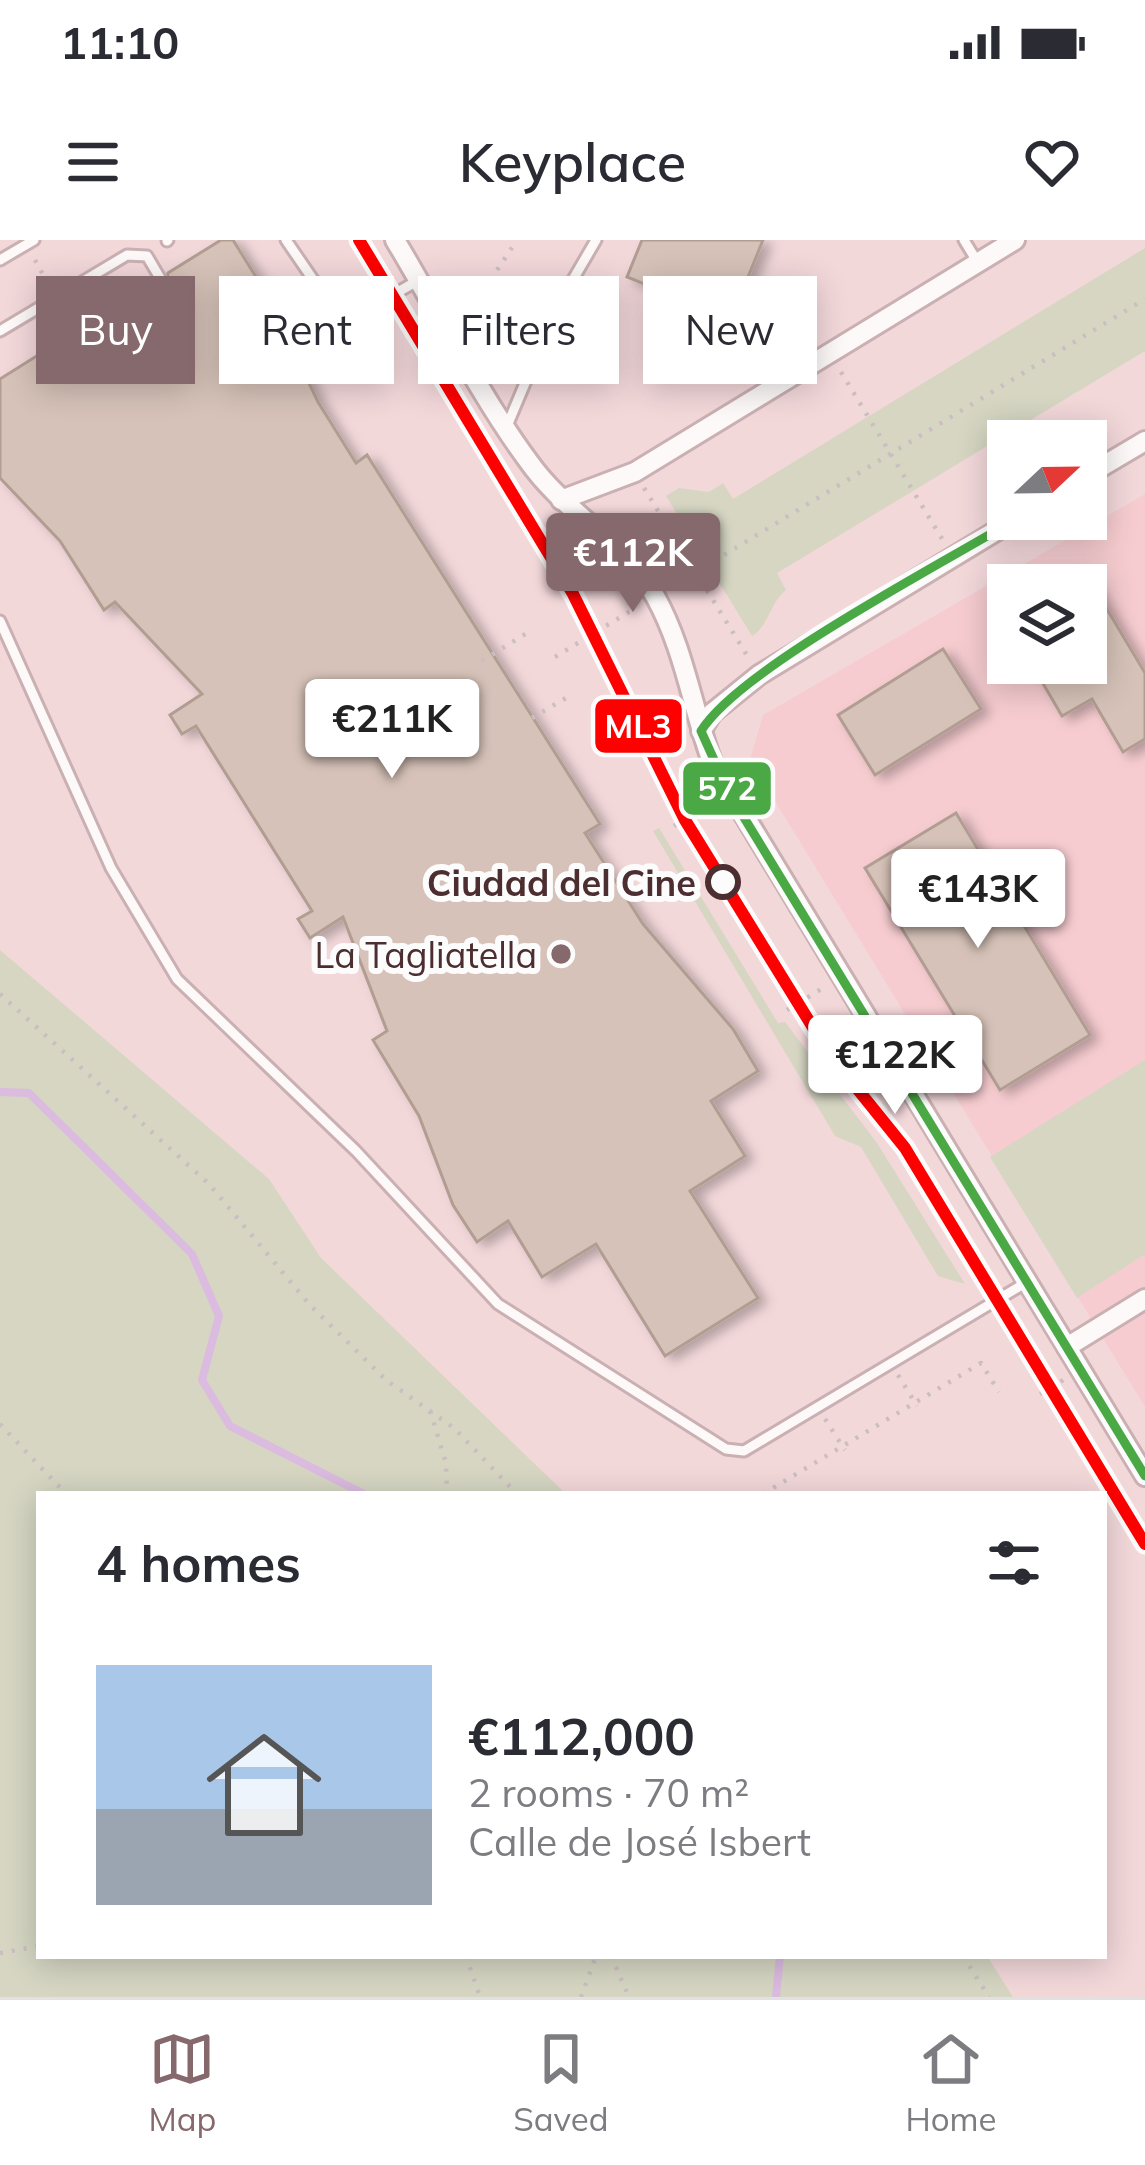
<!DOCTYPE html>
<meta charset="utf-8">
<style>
:root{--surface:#fff;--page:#f7f7f7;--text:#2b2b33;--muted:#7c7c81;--line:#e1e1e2;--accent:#86696c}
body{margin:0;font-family:Mulish,sans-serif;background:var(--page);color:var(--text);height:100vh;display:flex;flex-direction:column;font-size:45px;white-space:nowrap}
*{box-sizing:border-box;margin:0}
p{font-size:39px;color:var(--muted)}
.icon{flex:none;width:66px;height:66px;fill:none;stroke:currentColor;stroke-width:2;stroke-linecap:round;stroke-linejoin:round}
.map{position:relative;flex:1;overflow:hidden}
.side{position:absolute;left:36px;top:1251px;width:1071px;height:468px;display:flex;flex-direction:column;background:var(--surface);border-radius:0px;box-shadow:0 6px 30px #0003}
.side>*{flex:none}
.top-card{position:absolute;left:36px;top:36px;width:1074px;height:108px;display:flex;gap:24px}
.needle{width:78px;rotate:68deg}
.controls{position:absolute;left:987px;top:180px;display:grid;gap:24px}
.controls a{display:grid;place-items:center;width:120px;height:120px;border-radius:0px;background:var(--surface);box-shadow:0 6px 30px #0003;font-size:60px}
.price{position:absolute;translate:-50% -102px;padding:0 27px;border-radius:12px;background:#fff;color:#222;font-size:39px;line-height:78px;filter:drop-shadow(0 3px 6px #0008)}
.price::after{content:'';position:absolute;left:50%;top:72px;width:36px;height:27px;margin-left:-18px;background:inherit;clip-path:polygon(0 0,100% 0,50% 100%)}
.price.current{background:var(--accent);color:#fff}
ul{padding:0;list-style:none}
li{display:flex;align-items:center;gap:36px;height:300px;padding:0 60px}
li span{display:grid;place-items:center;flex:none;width:336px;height:240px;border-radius:0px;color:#555}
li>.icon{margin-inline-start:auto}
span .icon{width:144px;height:144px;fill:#fffc;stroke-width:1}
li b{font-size:51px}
h2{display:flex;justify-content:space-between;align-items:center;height:144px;padding:0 60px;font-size:51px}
.pill{padding:0 42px;border-radius:0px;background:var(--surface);box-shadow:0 6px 30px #0003;font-size:42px;line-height:108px}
.pill.current{background:var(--accent);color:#fff}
.status{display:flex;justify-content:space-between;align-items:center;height:84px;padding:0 60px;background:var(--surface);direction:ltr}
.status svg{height:33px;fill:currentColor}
header{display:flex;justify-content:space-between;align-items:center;height:156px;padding:0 60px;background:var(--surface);font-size:54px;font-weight:600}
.menu{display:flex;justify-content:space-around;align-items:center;height:168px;border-top:3px solid var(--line);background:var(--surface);font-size:33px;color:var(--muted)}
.menu a{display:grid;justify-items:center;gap:6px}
.menu .current{color:var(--accent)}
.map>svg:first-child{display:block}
.built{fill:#f6ccd0;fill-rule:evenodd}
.green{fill:#d6d6c3}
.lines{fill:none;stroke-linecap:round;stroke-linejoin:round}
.stream{stroke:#dbbbe0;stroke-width:8}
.building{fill:#d6c2b8;stroke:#b19d92;stroke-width:3;filter:url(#shadow)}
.lane-casing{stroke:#cab0b2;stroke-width:15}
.street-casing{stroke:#cab0b2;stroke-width:24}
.path{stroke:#cbbec0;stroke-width:4.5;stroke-dasharray:3 9;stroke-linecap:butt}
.lane{stroke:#fdf9f9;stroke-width:9}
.street{stroke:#fdf9f9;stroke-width:18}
.bus-1-casing{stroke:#fcfcfc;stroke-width:18}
.bus-1{stroke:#4aa945;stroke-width:9}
.rail-1-casing{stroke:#fcfcfc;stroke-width:21}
.rail-1{stroke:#f00;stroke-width:12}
.stop-dot{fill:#fcfcfc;stroke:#4c2d30;stroke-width:6}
.poi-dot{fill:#86696c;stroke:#fcfcfc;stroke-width:4.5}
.labels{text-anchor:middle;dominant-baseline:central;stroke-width:12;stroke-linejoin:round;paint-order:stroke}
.stop-label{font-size:36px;font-weight:bold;fill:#4c2d30;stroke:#fcfcfc;text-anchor:end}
.poi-label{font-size:36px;fill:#4c2d30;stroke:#fcfcfc;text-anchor:end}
.line-badge{stroke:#fcfcfc;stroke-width:4.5}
.badge-label{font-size:33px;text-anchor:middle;font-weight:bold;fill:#fff}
</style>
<div class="status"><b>11:10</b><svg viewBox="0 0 49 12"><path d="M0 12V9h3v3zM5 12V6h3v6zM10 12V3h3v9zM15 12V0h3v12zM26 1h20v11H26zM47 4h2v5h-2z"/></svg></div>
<header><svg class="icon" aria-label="menu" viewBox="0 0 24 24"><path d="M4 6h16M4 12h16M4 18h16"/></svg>Keyplace<svg class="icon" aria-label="heart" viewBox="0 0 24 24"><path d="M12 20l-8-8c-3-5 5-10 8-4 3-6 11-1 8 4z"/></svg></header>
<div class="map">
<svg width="1145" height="1757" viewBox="0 0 1145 1757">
<defs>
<filter id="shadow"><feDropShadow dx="8" dy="4.5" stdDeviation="6" flood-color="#0004"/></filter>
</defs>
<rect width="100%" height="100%" fill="#f3d8da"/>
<path class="built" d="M1145 254V1167L750 520 763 475ZM1008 345H1086V423H1008Z"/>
<g class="green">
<path d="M1145 8V111L777 333 786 350C769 364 769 386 752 396L666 256 679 248 709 252 723 243 733 259Z"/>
<polygon points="659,588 778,783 785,782 877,903 965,1044 938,1036 861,907 835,896 653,591"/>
<polygon points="0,710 269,939 321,1018 566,1254 39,1254 39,1716 987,1716 1013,1757 0,1757"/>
<polygon points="1145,820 1145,1014 1077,1058 990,917"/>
</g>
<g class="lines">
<g class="stream">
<polyline points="0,852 29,853 192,1014 219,1076 202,1140 230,1186 364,1254"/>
<polyline points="776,1757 780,1716"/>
</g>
</g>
<g class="building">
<polygon points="221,0 233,0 266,53 318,162 356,223 367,215 600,584 585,593 643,684 733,789 758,831 711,861 745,916 690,951 758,1058 665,1116 596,1004 542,1037 508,981 477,1002 453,965 419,876 373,800 387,791 343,677 310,698 298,679 312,671 196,486 182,494 170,475 202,454 115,362 104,370 60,301 0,238 0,139 153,43 166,45 168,33"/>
<polygon points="642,0 763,0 731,79 627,37"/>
<polygon points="1086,334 1145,433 1145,499 1123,512 1092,459 1062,476 1031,423 1086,423"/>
<polygon points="943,409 981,469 875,535 838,475"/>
<polygon points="956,573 1090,795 1000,850 865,628"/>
</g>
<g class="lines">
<defs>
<g id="lane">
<polyline points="286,0 325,57 368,69 419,40"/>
<polyline points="964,0 978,23"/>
<polyline points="167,1 168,0"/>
<polyline points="0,20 34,0"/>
<polyline points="0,91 127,15 147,16 160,38"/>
<polyline points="507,186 557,67 596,0"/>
<polyline points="0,381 111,628 177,739 356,911 498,1064 726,1209 744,1211 1027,1042"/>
</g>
<g id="street">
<path d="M395 0C439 73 478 153 529 222 565 273 623 301 655 356 684 408 692 467 712 522L1145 1236"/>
<polyline points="1086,236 1145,201"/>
<polyline points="561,260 635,232 1015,0"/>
<polyline points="701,491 712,473 759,435 1016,279"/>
<polyline points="1067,1107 1145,1059"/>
</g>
</defs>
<use href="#lane" class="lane-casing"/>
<use href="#street" class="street-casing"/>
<g class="path">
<polyline points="35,20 47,42"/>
<polyline points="464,80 517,0"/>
<polyline points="841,132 944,302"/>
<polyline points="644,248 748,417"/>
<polyline points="673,346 1145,59"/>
<polyline points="555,417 637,367"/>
<polyline points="482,421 530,391"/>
<polyline points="532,478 571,455"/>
<polyline points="674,586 716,561"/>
<polyline points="0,754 209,944 309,1064 386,1140 454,1188 517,1254"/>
<polyline points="787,770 823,748"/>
<polyline points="898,1135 917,1166"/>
<polyline points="1040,1154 1065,1139"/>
<polyline points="430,1171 446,1223 447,1254"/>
<polyline points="825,1179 845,1210"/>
<polyline points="0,1184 66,1254"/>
<polyline points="763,1254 981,1123 999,1152"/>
<polyline points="0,1713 39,1706"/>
<polyline points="466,1716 480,1757"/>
<polyline points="611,1716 629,1757"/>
<polyline points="963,1716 989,1757"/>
<polyline points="581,1757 596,1716"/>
</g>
<use href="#lane" class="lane"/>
<use href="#street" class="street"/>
<defs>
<path id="bus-1" d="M1016 279C944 323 740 428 701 491L729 553 1145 1236"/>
</defs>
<use href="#bus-1" class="bus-1-casing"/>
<use href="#bus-1" class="bus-1"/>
<defs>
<polyline id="rail-1" points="359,0 573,354 685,580 830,815 905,908 1145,1304"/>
</defs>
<use href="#rail-1" class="rail-1-casing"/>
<use href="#rail-1" class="rail-1"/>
</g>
<circle class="stop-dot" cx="723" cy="642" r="15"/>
<circle class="poi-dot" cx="561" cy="714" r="12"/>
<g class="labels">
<g class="stop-label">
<text x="696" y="642">Ciudad del Cine</text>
</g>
<g class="poi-label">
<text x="537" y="714">La Tagliatella</text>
</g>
</g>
<g class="line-badge">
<rect x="593" y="457" width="91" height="58" rx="12" fill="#f00"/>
<rect x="681" y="520" width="92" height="57" rx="12" fill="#4aa945"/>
</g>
<g class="badge-label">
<text x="638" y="498">ML3</text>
<text x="727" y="560">572</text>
</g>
</svg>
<div class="controls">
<a><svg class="needle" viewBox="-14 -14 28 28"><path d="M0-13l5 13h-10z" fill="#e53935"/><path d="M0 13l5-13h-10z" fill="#7c7c81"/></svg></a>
<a><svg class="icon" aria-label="layers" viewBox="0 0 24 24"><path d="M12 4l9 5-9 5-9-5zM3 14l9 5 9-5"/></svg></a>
</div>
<b class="price current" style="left:633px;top:375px">€112K</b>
<b class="price" style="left:392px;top:541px">€211K</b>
<b class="price" style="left:978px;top:711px">€143K</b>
<b class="price" style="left:895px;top:877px">€122K</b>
<div class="top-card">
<a class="pill current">Buy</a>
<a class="pill">Rent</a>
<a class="pill">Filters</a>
<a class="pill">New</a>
</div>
<section class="side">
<h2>4 homes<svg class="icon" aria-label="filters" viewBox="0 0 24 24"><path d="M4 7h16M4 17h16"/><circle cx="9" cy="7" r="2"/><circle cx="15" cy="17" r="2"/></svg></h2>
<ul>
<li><span style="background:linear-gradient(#a9c7e8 60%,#9aa5b1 0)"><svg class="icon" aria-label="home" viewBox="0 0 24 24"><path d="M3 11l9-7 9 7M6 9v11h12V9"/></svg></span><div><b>€112,000</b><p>2 rooms · 70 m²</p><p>Calle de José Isbert</p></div></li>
</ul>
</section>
</div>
<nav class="menu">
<a class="current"><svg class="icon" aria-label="map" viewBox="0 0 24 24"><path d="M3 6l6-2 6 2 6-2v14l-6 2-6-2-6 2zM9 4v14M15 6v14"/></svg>Map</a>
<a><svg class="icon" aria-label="saved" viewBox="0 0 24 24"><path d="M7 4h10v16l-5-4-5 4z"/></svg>Saved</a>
<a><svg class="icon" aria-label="home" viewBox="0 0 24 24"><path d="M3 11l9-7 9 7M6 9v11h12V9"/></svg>Home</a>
</nav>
